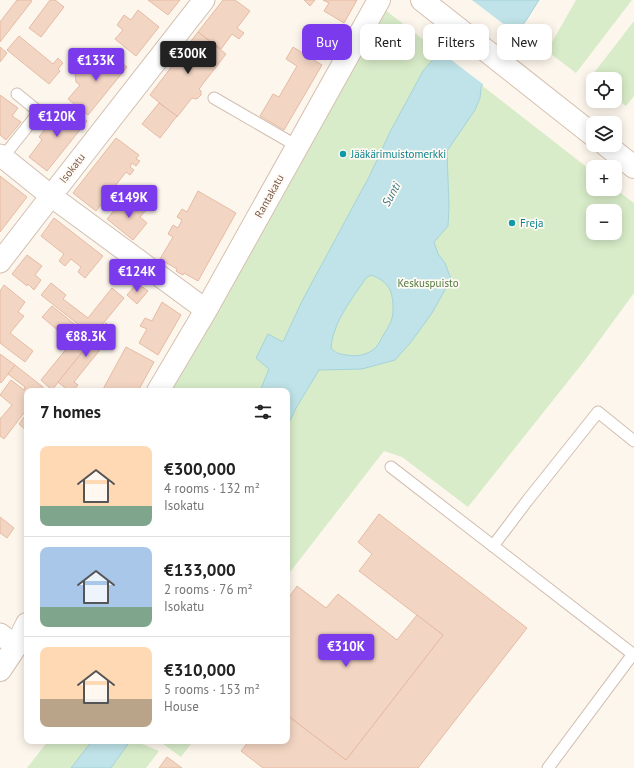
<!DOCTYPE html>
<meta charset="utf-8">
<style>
:root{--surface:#fff;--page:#f6f6f6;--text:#222;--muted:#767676;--line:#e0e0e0;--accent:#7c3aed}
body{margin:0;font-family:"PT Sans",sans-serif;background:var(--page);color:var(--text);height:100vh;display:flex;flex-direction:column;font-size:15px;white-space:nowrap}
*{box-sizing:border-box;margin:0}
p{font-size:13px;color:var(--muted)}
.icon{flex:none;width:22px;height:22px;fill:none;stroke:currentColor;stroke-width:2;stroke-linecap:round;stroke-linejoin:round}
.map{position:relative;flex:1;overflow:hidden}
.details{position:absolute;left:24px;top:388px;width:266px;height:356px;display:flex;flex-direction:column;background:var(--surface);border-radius:8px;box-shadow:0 2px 10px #0003}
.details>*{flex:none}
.banner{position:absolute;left:302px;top:24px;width:272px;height:36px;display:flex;gap:8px}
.fabs{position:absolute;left:586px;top:72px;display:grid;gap:8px}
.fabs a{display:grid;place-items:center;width:36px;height:36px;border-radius:8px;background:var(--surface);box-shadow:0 2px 10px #0003;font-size:20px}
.price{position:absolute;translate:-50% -34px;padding:0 9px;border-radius:4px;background:var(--accent);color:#fff;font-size:13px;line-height:26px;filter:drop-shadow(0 1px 2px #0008)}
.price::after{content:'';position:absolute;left:50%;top:24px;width:12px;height:9px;margin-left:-6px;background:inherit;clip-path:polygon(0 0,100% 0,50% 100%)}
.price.selected{background:#222;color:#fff}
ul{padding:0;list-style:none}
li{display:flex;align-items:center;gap:12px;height:100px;padding:0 16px}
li+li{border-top:1px solid var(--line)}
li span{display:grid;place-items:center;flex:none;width:112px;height:80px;border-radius:8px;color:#555}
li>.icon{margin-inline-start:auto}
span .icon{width:48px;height:48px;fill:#fffc;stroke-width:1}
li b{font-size:17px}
h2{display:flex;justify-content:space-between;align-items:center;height:48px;padding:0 16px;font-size:17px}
.tag{padding:0 14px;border-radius:8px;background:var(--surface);box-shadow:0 2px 10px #0003;font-size:14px;line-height:36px}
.tag.selected{background:var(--accent);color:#fff}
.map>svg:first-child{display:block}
.green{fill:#d8ecc9;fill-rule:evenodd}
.water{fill:#bfe3e8;stroke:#a5d3da;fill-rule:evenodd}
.pier{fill:#fdf6ec}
.building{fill:#f3d5c3;stroke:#e6bba3}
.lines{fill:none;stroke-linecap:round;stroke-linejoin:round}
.lane-casing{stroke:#d1beb0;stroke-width:13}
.street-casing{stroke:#d1beb0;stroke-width:23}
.secondary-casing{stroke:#d6c0b0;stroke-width:24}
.lane{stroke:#fff;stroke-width:11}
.street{stroke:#fff;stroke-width:21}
.secondary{stroke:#fff;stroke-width:22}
.culture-dot{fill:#0f9aa8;stroke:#fffaf3;stroke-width:1.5}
.labels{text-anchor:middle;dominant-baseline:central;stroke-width:3.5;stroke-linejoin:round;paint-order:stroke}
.culture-label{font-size:11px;fill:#0d838f;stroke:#fffaf3;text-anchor:start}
.street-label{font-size:11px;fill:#7a5c4d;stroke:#fffaf3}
.park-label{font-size:11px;fill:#537a41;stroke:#fffaf3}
.water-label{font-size:12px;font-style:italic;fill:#437c86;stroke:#fffaf3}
</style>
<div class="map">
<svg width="634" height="768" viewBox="0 0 634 768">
<rect width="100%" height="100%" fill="#fdf6ec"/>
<g class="green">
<polygon points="576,0 632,0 576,73 547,51"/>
<path d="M384 9 593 172V189H615L634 203V293L585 360 468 507 402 457 384 451 287 576V391H169ZM593 211H615V233H593Z"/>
<polygon points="634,21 634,96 626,106 615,98 615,79 593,79 593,80 590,78"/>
<polygon points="48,741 92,741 71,768 27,768"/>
<polygon points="130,741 135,741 159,751 146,768 111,768"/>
<polygon points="159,741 193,741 181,757"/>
</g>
<g class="water">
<path d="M465 0H539L527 19 501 55 481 87 480 98 475 110 447 151 449 207 448 226 434 242 438 254 445 263 451 279 432 313 411 342 395 360 362 369 319 370 296 408 287 427V391H260L269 369 256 358 268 334 283 342 302 301 369 177 390 132 423 71 435 57ZM371 275C378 277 387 283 390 290 393 296 394 311 392 318 391 323 387 329 384 334 381 339 378 346 374 349 367 355 356 357 347 355 340 354 336 354 331 348 333 322 352 299 366 278Z"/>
<polygon points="92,741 130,741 111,768 71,768"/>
</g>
<polygon class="pier" points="462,0 472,0 518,35 502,56 484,85 437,49"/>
<g class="building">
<polygon points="17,0 30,0 32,1 0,42 0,22"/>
<polygon points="50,0 55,0 64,7 41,37 29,28"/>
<polygon points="148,0 180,0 168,15"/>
<polygon points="223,0 235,0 250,11 237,28 244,33 239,39 232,34 221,49 198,32"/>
<polygon points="304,0 315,0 310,6"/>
<polygon points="323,0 357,0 344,23 324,11 329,3"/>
<polygon points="138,10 159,27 136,56 115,39 123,30 117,25 124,15 131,20"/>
<polygon points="198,32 226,54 199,89 201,91 201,95 198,98 196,99 192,98 177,117 150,95"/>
<polygon points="19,36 53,64 58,58 63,63 58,69 60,71 49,84 7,50"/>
<polygon points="0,47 7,53 0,62"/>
<polygon points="293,47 322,65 284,130 260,116 273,94 279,97 297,66 286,59"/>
<polygon points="107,51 127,67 88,115 68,99 80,85 76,82 75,74 79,69 86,68 90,72"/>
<polygon points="0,95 18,108 12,116 21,122 6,140 0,135"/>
<polygon points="159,103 177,116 160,138 142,124"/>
<polygon points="68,106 87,121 47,171 29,157 42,140 39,137 52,120 55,122"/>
<polygon points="116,138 139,155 136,159 140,161 136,166 132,163 130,167 134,170 130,175 126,172 115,186 123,192 118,199 110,193 96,211 73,193"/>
<polygon points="0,176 27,197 0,232"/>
<polygon points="198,191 236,213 198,281 184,273 183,275 179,273 176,271 177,269 160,259 173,237 168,234 173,225 178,228 182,220 177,217 182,209 187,212"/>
<polygon points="121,202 129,209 135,202 146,210 140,217 147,223 133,240 107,219"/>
<polygon points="54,218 103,256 85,278 78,272 81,267 71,259 65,266 59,261 64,254 41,236"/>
<polygon points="27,255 42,266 35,275 41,280 34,290 28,284 27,286 12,274"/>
<polygon points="51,283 66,295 63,299 88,318 112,288 124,298 93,336 41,295"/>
<polygon points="137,283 148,291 137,304 127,295"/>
<polygon points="4,285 25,302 18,312 24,316 10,333 33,351 25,362 0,343 0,291"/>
<polygon points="162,302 181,315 158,355 139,343 147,329 140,326 145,318 152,321"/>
<polygon points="52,306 93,339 52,390 41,380 72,342 42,317"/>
<polygon points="106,323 115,331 74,382 78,385 73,391 69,391 58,382"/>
<polygon points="126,347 154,362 138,391 102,391"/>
<polygon points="0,354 15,365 1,383 0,382"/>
<polygon points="15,365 43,387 41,391 27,391 27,409 4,439 0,436 0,419 12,405 0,395 11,380 24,390 25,387 8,374"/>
<polygon points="27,413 27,431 19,424"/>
<polygon points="379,514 527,628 418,768 263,768 241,751 249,741 287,741 287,715 346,760 443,635 359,571 372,554 358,542"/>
<polygon points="0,517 14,528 7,538 0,533"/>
<polygon points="297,586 326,608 338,594 397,640 417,615 443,635 346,760 287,715 287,600"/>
<polygon points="167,757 182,768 159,768"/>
</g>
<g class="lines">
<defs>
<g id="lane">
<polyline points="214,98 297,146"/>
<polyline points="3,157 39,112 17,94"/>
<polyline points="391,467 634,655"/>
<polyline points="493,546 527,501 598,412 634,441"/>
<polyline points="548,768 633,654"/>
</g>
<g id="street">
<polyline points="0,155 51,196 206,310"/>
<polyline points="0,262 51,196 204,0"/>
<polyline points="0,634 16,646"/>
</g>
<g id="secondary">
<polyline points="422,0 593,135"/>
<polyline points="606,145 634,167"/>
<polyline points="158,391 206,310 379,0"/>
<polyline points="0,670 16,646 27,624"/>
</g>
</defs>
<use href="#lane" class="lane-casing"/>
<use href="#street" class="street-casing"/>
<use href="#secondary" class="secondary-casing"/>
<use href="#lane" class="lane"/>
<use href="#street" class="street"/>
<use href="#secondary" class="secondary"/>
</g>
<g class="culture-dot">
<circle cx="343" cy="154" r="4"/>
<circle cx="512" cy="223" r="4"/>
</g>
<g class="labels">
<g class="culture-label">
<text x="351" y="154">Jääkärimuistomerkki</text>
<text x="520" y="223">Freja</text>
</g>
<g class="street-label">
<text transform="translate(72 168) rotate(-52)">Isokatu</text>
<text transform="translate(269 196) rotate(-61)">Rantakatu</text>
</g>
<g class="park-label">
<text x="428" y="283">Keskuspuisto</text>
</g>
<g class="water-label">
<text transform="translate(391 194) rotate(-61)">Sunti</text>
</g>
</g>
</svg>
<div class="fabs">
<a><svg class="icon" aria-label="locate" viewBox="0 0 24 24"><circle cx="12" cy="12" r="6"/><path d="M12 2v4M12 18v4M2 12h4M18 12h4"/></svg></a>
<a><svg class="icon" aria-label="layers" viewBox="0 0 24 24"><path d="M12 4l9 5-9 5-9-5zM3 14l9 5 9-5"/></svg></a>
<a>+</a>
<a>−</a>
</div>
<b class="price selected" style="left:188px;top:75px">€300K</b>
<b class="price" style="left:96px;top:82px">€133K</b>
<b class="price" style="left:57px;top:138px">€120K</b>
<b class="price" style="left:129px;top:219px">€149K</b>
<b class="price" style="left:137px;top:293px">€124K</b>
<b class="price" style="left:86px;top:358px">€88.3K</b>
<b class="price" style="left:346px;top:668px">€310K</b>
<div class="banner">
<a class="tag selected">Buy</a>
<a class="tag">Rent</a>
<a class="tag">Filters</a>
<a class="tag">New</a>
</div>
<section class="details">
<h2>7 homes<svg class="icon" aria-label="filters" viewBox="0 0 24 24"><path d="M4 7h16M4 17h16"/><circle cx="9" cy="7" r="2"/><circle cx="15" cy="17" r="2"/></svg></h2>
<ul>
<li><span style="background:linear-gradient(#ffd9b3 75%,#7fa58c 0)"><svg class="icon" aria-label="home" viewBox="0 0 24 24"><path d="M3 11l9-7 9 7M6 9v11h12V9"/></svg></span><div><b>€300,000</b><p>4 rooms · 132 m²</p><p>Isokatu</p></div></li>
<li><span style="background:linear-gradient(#a9c7e8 75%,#7fa58c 0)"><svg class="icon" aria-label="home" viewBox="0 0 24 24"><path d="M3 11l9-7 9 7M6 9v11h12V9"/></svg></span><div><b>€133,000</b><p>2 rooms · 76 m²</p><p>Isokatu</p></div></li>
<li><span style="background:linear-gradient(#ffd9b3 65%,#b9a48a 0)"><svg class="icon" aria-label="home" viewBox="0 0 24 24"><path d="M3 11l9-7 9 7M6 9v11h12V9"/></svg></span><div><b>€310,000</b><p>5 rooms · 153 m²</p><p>House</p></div></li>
</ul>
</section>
</div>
